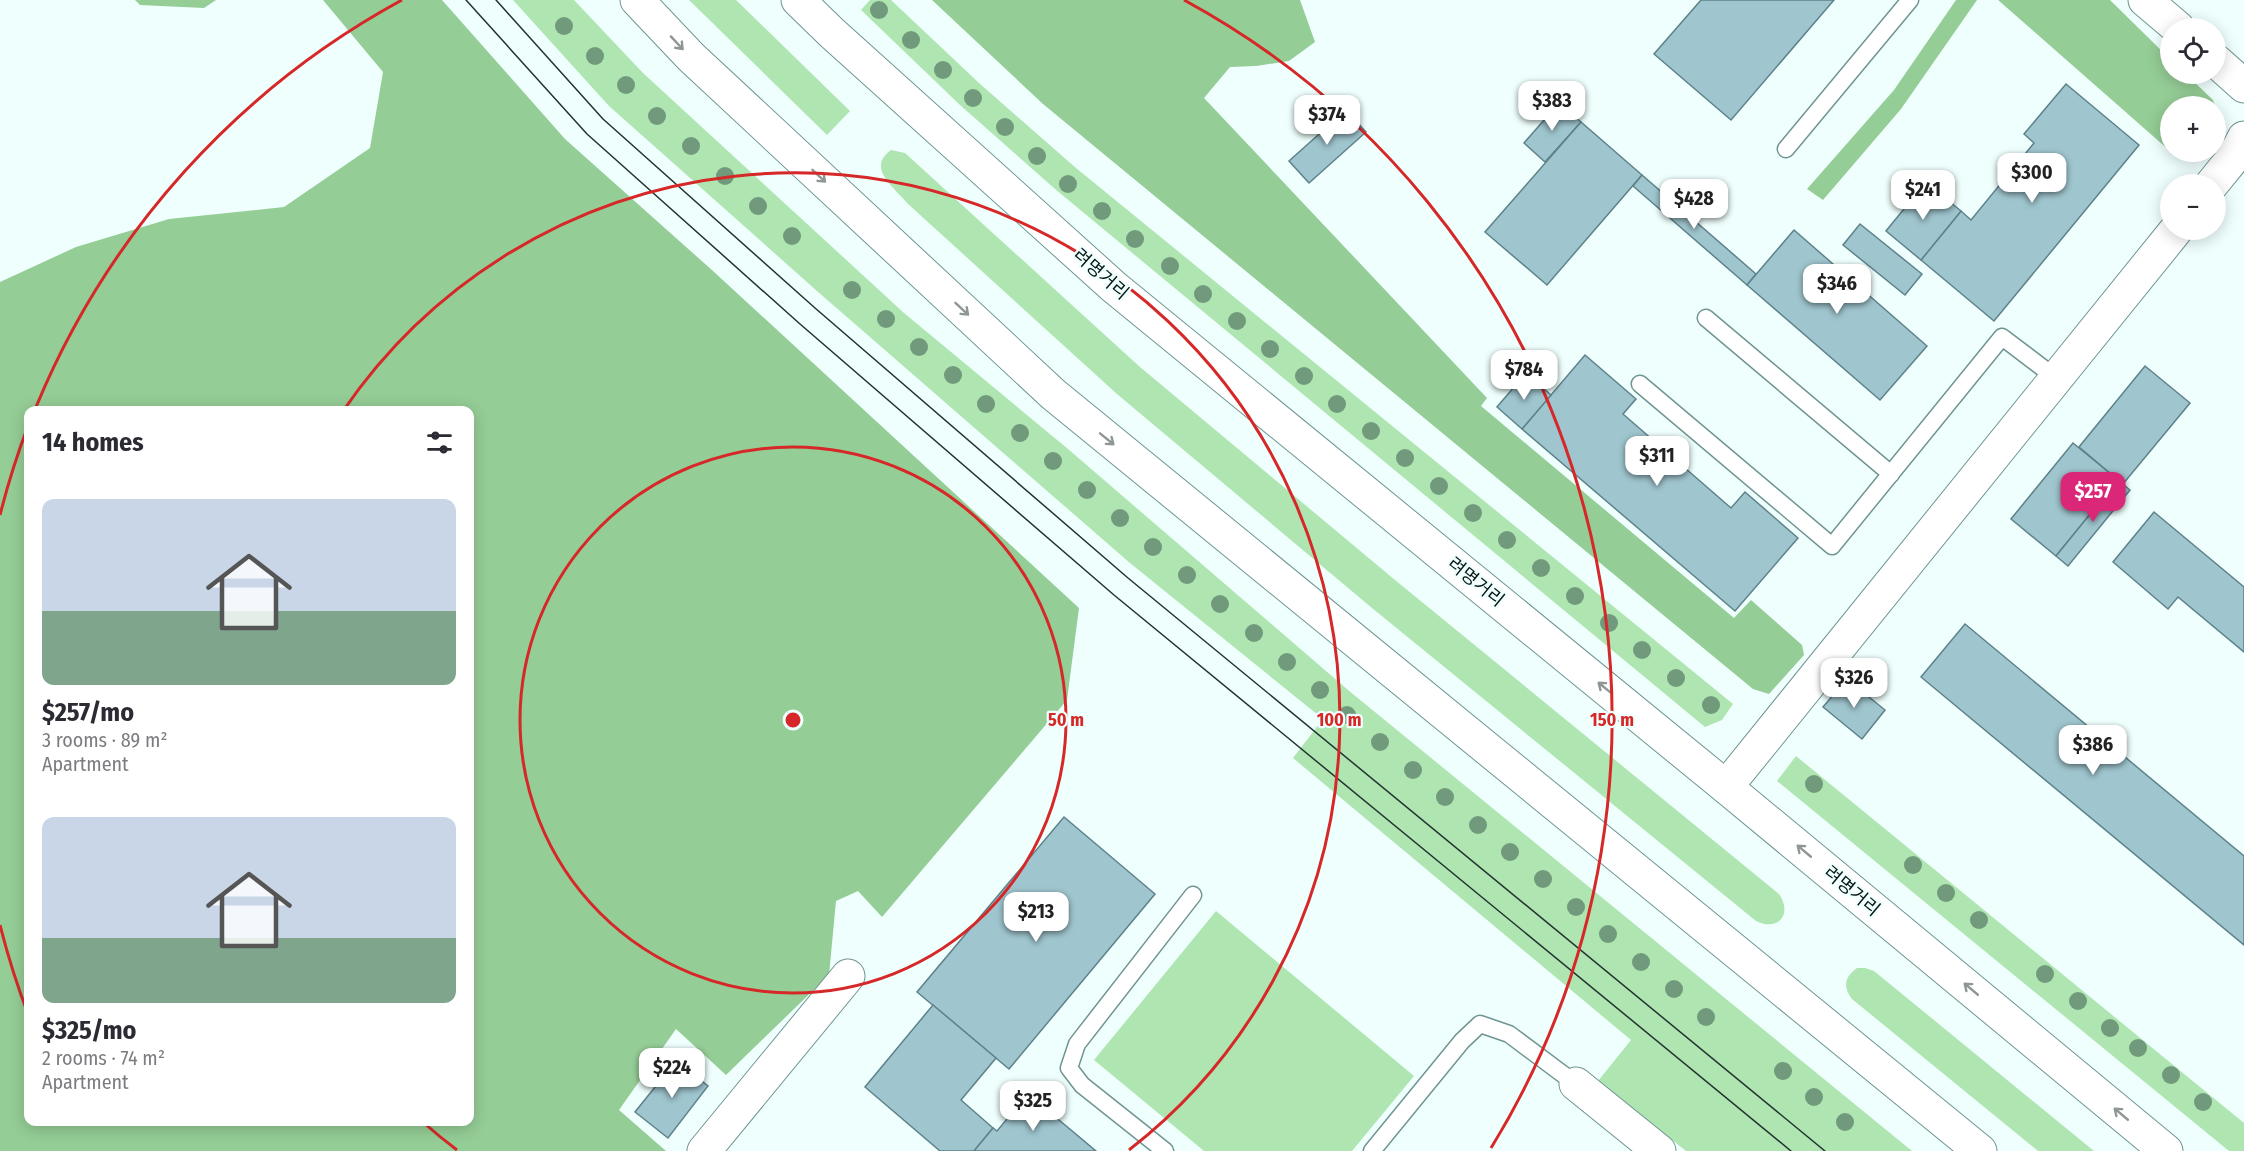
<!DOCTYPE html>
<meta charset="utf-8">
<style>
:root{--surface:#fff;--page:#f2f2f3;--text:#2b2b33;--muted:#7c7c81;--accent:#db2777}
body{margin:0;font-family:"Fira Sans Condensed","Noto Sans KR",sans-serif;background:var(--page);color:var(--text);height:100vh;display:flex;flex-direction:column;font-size:22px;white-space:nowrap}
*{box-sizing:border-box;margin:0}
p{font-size:20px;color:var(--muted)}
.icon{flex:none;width:33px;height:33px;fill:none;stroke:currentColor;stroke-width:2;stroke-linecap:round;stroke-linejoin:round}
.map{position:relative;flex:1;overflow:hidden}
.sheet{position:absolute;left:24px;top:406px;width:450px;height:720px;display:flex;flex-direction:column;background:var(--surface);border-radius:12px;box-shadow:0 3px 15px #0003}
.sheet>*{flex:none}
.fabs{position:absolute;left:2160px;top:18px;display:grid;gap:12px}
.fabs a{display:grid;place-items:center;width:66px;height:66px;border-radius:50%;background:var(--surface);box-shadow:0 3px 15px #0003;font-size:30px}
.price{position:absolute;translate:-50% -51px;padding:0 14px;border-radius:12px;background:#fff;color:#222;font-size:20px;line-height:39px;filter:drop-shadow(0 2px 3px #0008)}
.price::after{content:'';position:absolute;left:50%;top:36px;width:18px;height:14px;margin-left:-9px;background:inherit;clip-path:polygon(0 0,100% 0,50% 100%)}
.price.current{background:var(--accent);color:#fff}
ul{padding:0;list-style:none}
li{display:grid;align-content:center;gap:12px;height:318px;padding:0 18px}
li span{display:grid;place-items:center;height:186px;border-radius:12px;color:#555}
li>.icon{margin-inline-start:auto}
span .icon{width:108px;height:108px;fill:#fffc;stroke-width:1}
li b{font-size:26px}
h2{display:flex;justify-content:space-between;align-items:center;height:72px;padding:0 18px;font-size:26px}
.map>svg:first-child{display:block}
.green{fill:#afe5b0}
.forest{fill:#95cd96;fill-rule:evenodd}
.building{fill:#9fc5ce;stroke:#5e828a;stroke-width:1.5}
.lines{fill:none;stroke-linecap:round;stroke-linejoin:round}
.lane-casing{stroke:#6f9593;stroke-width:19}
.street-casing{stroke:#6f9593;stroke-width:35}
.highway-casing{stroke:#6f9593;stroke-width:35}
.lane{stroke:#fff;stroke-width:16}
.street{stroke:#fff;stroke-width:33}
.highway{stroke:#fff;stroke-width:33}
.tram{stroke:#243332;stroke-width:1.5}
.tree{fill:#719a7d}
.oneway{stroke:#8f9696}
.ring{fill:none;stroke:#d62828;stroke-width:3}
.labels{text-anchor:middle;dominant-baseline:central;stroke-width:4.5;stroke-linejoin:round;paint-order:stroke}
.street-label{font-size:18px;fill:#071615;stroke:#effffd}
.centre{fill:#d62828;stroke:#effffd;stroke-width:3}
.ring-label{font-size:18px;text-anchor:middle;font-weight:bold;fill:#d62828;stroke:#effffd;stroke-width:4.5;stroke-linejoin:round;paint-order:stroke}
</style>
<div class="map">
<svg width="2244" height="1151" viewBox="0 0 2244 1151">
<rect width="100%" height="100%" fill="#effffd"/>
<g class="green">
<polygon points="513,0 574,0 643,73 904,313 1068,449 1348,690 1912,1151 1686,1151 1598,1081 1631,1040 1293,758 1323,719 1130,563 817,291 609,106"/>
<polygon points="689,0 736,0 850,111 827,135"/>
<polygon points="870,0 891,0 979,83 1076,168 1733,704 1722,720 1705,727 1055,189 960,105 861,10"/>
<path d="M891 150 905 153 1140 367 1395 580 1779 894C1793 914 1778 932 1756 921L1372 608 1117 394 907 203C894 187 866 168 891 150Z"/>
<polygon points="1796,756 2244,1123 2244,1151 2229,1151 1777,781"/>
<polygon points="1216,911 1414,1076 1352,1151 1204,1151 1094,1060"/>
<path d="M1857 968H1865L1874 971 2094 1151H2038L1852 999C1843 987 1844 977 1857 968Z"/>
</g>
<g class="forest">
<polygon points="135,0 216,0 204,8 140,5"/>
<path d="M323 0H442L565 139 713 271 1079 608 1067 700 882 917 858 891 836 901 829 975 726 1075 676 1029 619 1110 666 1151H0V282L76 247 169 219 284 207 370 148 383 72ZM28 411H470V1122H28Z"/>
<polygon points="932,0 1300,0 1315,42 1289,61 1256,66 1230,67 1204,98 1487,398 1481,406 1734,618 1751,600 1802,645 1804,655 1769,694 1753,689 1043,104"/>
<polygon points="1956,0 1977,0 1901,109 1823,200 1807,189 1894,90"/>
<polygon points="1998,0 2110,0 2170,59 2170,74 2186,74 2213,100 2215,106 2170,106 2170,151"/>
</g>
<g class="building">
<polygon points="1701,0 1834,0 1731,120 1654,54"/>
<polygon points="2066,84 2139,145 1994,321 1921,260 1961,211 1971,220 2034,143 2024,134"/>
<polygon points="1559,103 1581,122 1545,162 1524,143"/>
<polygon points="1346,110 1366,132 1309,183 1289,161"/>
<polygon points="1581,122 1642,175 1547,285 1485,232"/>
<polygon points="1642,175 1756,274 1747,285 1633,186"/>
<polygon points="1926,182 1961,211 1921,260 1886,231"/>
<polygon points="1860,224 1922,274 1905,295 1843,245"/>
<polygon points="1794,230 1927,346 1880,400 1747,285"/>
<polygon points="1585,355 1636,399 1623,414 1731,508 1745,492 1798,538 1735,611 1522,429"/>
<polygon points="2145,366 2190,403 2123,484 2079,447"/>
<polygon points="1526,373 1551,395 1522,429 1497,407"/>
<polygon points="2073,443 2118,480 2056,556 2011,519"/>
<polygon points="2118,480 2130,490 2068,566 2056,556"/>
<polygon points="2154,512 2244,587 2244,652 2178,597 2168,609 2113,562"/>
<polygon points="1965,624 2244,856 2244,945 1921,677"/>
<polygon points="1847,679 1885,710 1862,739 1823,707"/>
<polygon points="1064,817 1155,894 1009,1069 917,992"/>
<polygon points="933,1005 996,1058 961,1100 993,1128 974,1151 940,1151 865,1087"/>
<polygon points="676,1061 708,1086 668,1138 635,1112"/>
<polygon points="1028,1094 1096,1151 974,1151 993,1128 997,1131"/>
</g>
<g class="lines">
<defs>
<g id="lane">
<polyline points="1786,149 1910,0"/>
<polyline points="1706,318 1891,474"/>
<polyline points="1640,384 1832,546 2002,337 2056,378"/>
<polyline points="1165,1151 1082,1085 1069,1068 1077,1044 1193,895"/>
<polyline points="1372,1151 1462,1041 1480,1024 1509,1034 1576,1084"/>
</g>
<g id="street">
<polyline points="2145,0 2178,28"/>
<polyline points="2216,61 2244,86"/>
<polyline points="2212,184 2234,157 2244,138"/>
<polyline points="1726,787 2176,230"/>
<polyline points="1576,1084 1659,1151"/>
<polyline points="704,1151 848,976"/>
</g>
<g id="highway">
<polyline points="637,0 691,57 1053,394 1980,1151"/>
<polyline points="798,0 832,33 1114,287 1726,787 2166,1151"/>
</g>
</defs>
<use href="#lane" class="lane-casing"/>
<use href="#street" class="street-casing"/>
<use href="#highway" class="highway-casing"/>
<use href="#lane" class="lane"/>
<use href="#street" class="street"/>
<use href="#highway" class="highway"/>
<g class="tram">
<polyline points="466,0 587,134 800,324 1114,595 1791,1151"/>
<polyline points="496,0 603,119 815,308 1128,578 1825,1151"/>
</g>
</g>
<g class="tree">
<circle cx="879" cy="10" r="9"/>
<circle cx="564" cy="26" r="9"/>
<circle cx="911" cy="40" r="9"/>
<circle cx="595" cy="56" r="9"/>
<circle cx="943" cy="70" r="9"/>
<circle cx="626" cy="85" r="9"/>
<circle cx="973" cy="98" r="9"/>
<circle cx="657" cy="116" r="9"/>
<circle cx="1005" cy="127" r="9"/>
<circle cx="691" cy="146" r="9"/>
<circle cx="1037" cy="156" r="9"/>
<circle cx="725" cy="176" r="9"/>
<circle cx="1068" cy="184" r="9"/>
<circle cx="758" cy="206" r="9"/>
<circle cx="1102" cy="211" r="9"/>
<circle cx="792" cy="236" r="9"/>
<circle cx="1135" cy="239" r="9"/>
<circle cx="1170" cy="266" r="9"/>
<circle cx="852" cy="290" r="9"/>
<circle cx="1203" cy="294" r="9"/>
<circle cx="886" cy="319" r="9"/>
<circle cx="1237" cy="321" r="9"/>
<circle cx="919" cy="347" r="9"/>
<circle cx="1270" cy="349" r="9"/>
<circle cx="953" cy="375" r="9"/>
<circle cx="1304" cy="376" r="9"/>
<circle cx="986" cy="404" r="9"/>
<circle cx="1337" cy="404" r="9"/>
<circle cx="1371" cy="431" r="9"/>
<circle cx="1020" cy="433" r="9"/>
<circle cx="1405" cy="458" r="9"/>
<circle cx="1053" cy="461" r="9"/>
<circle cx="1439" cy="486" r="9"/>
<circle cx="1087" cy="490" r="9"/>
<circle cx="1473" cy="513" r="9"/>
<circle cx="1120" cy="518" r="9"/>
<circle cx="1507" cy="540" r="9"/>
<circle cx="1153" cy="547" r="9"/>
<circle cx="1541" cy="568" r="9"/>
<circle cx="1187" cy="575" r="9"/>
<circle cx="1575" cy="596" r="9"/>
<circle cx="1220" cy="604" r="9"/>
<circle cx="1609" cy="623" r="9"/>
<circle cx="1254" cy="633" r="9"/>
<circle cx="1642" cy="650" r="9"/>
<circle cx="1287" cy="662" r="9"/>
<circle cx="1676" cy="678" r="9"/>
<circle cx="1320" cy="690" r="9"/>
<circle cx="1711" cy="705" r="9"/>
<circle cx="1347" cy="715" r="9"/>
<circle cx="1380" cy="742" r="9"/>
<circle cx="1413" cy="770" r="9"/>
<circle cx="1814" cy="784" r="9"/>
<circle cx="1445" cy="797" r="9"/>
<circle cx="1478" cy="825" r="9"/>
<circle cx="1510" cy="852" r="9"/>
<circle cx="1913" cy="865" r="9"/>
<circle cx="1543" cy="879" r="9"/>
<circle cx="1946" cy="893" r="9"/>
<circle cx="1576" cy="907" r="9"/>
<circle cx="1979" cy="920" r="9"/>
<circle cx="1608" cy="934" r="9"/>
<circle cx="1641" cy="962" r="9"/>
<circle cx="2045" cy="974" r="9"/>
<circle cx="1674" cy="989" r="9"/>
<circle cx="2078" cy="1001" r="9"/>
<circle cx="1706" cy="1017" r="9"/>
<circle cx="2110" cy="1028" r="9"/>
<circle cx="2138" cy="1048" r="9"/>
<circle cx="1783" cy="1071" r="9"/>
<circle cx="2171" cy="1075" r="9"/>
<circle cx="1814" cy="1097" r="9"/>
<circle cx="2203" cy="1102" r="9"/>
<circle cx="1845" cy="1122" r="9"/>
</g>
<defs><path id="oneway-shaft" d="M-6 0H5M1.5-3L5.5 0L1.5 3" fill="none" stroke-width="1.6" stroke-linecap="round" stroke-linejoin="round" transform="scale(1.5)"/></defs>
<g class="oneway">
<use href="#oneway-shaft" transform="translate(677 43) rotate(47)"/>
<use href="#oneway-shaft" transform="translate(819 176) rotate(43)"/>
<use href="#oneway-shaft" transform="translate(962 309) rotate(43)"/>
<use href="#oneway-shaft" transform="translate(1107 439) rotate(39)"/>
<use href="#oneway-shaft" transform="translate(1605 688) rotate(-141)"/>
<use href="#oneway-shaft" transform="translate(1804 851) rotate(-140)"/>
<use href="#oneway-shaft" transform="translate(1971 989) rotate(-140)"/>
<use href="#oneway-shaft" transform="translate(2121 1114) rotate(-140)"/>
</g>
<g class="ring">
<circle cx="793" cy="720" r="273"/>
<path d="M457 1150A546 546 0 0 1 424 1123M343 411A546 546 0 1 1 1129 1150"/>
<path d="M28 1014A819 819 0 0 1 0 925M0 515A819 819 0 0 1 28 426M36 407A819 819 0 0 1 402 0M1184 0A819 819 0 0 1 1491 1148"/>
</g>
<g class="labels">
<g class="street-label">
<text transform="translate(1101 274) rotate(41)">려명거리</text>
<text transform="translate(1476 582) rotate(39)">려명거리</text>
<text transform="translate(1852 891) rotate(40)">려명거리</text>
</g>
</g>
<circle cx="793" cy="720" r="9" class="centre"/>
<g class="ring-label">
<text x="1066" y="726">50 m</text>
<text x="1339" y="726">100 m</text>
<text x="1612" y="726">150 m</text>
</g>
</svg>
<div class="fabs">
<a><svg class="icon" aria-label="locate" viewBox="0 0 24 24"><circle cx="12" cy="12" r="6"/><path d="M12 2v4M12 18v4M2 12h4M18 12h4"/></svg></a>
<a>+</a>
<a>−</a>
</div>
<b class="price" style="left:1552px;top:132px">$383</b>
<b class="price" style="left:1327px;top:146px">$374</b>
<b class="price" style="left:2032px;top:204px">$300</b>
<b class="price" style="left:1923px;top:221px">$241</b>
<b class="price" style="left:1694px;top:230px">$428</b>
<b class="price" style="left:1837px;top:315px">$346</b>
<b class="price" style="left:1524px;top:401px">$784</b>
<b class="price" style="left:1657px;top:487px">$311</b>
<b class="price current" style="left:2093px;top:523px">$257</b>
<b class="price" style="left:1854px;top:709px">$326</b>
<b class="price" style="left:2093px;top:776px">$386</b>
<b class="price" style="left:1036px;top:943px">$213</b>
<b class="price" style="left:672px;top:1099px">$224</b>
<b class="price" style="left:1033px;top:1132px">$325</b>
<section class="sheet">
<h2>14 homes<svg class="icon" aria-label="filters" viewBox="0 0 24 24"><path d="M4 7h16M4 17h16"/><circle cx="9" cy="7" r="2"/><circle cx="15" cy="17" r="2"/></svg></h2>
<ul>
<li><span style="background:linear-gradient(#c9d6e8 60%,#7fa58c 0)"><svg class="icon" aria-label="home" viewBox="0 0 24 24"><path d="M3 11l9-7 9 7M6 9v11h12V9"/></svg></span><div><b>$257/mo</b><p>3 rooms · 89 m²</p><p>Apartment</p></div></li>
<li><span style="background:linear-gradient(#c9d6e8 65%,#7fa58c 0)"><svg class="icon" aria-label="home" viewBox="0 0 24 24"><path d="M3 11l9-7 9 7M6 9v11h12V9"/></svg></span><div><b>$325/mo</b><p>2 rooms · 74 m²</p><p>Apartment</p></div></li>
</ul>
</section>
</div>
